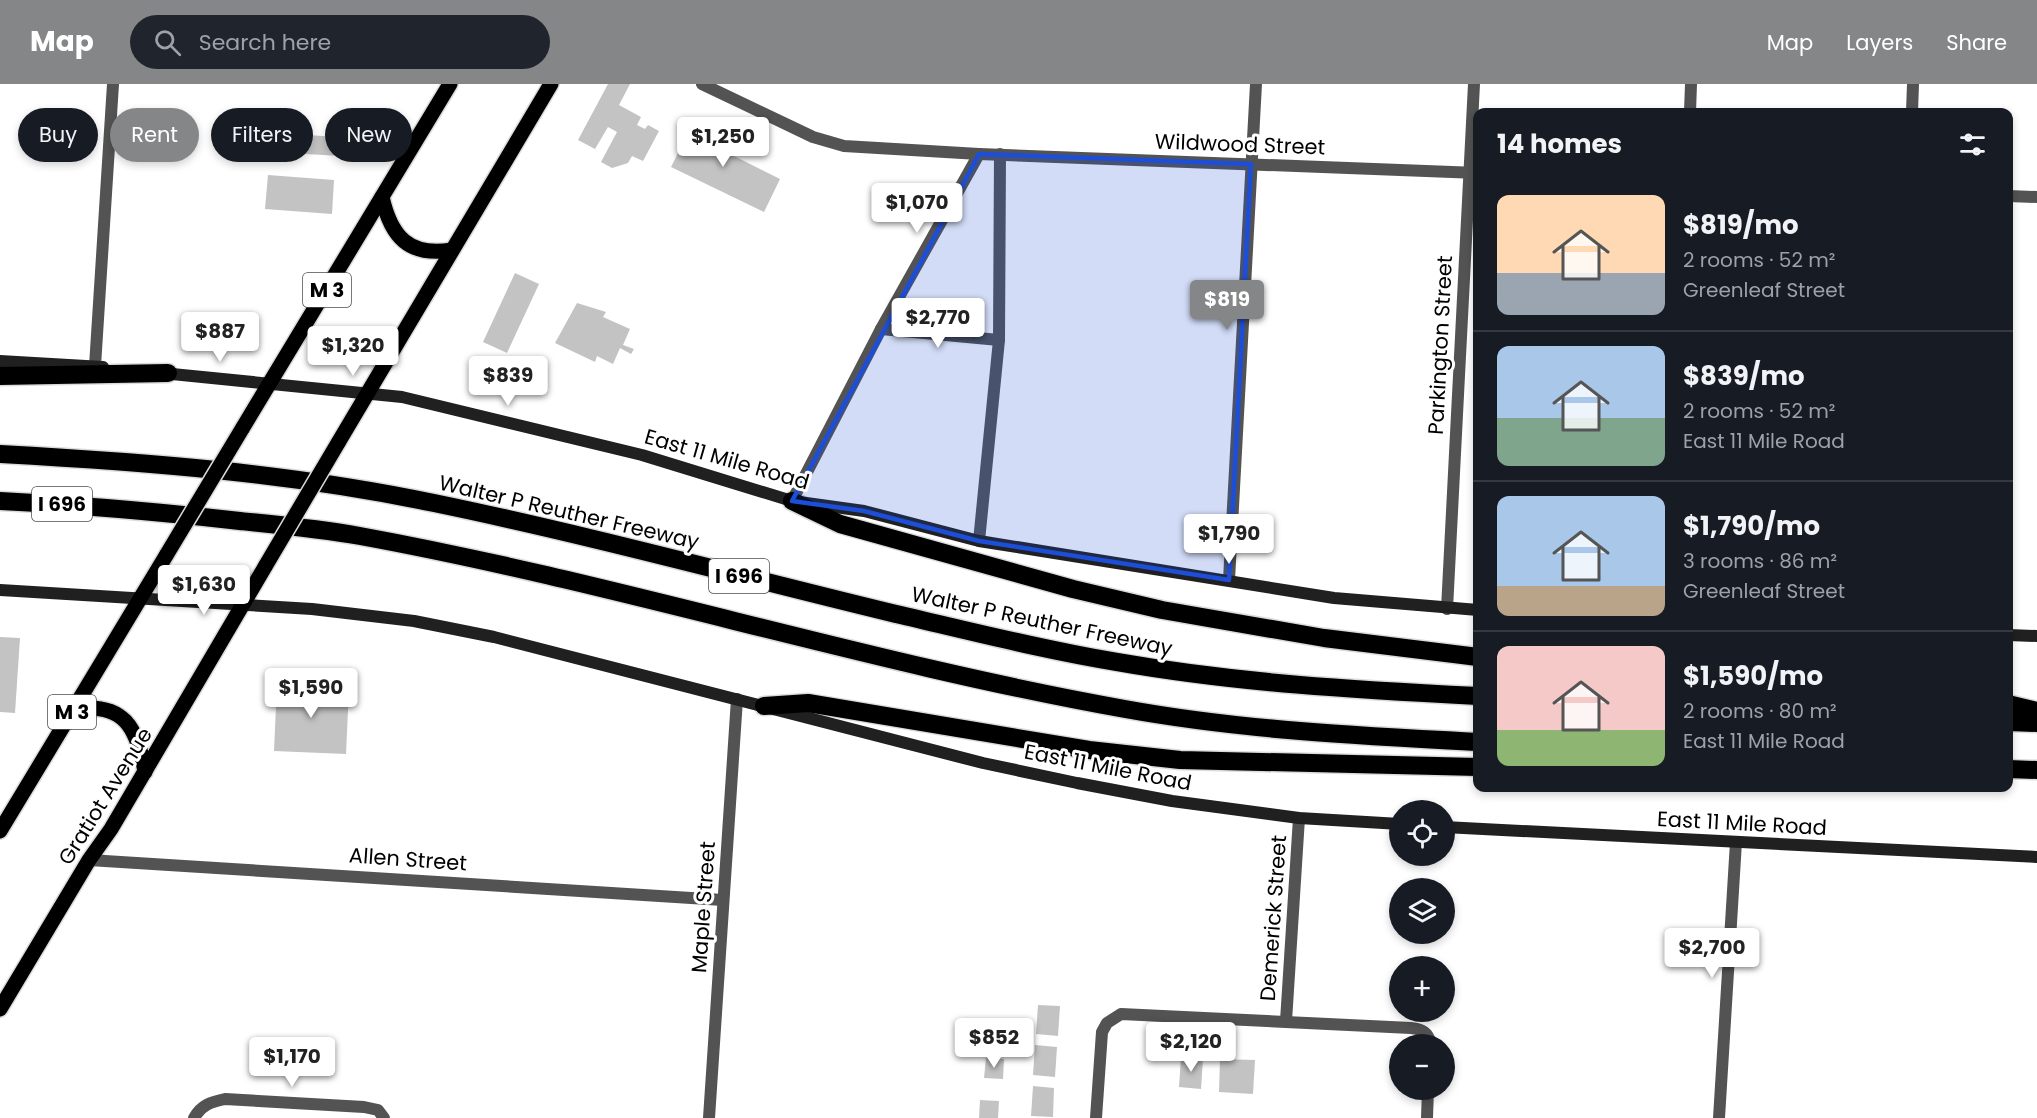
<!DOCTYPE html>
<meta charset="utf-8">
<style>
:root{--surface:#171b24;--page:#20242c;--text:#f1f3f6;--muted:#9ea1a6;--line:#363941;--accent:#858687}
body{margin:0;font-family:Poppins,sans-serif;background:var(--page);color:var(--text);height:100vh;display:flex;flex-direction:column;font-size:22px;white-space:nowrap}
*{box-sizing:border-box;margin:0}
p{font-size:20px;color:var(--muted)}
.icon{flex:none;width:33px;height:33px;fill:none;stroke:currentColor;stroke-width:2;stroke-linecap:round;stroke-linejoin:round}
.map{position:relative;flex:1;overflow:hidden}
.details{position:absolute;left:1473px;top:24px;width:540px;height:684px;display:flex;flex-direction:column;background:var(--surface);border-radius:12px;box-shadow:0 3px 9px #0003}
.details>*{flex:none}
.banner{position:absolute;left:18px;top:24px;width:570px;height:54px;display:flex;gap:12px}
.buttons{position:absolute;left:1389px;top:716px;display:grid;gap:12px}
.buttons a{display:grid;place-items:center;width:66px;height:66px;border-radius:50%;background:var(--surface);box-shadow:0 3px 9px #0003;font-size:30px}
.price{position:absolute;translate:-50% -51px;padding:0 14px;border-radius:6px;background:#fff;color:#222;font-size:20px;line-height:39px;filter:drop-shadow(0 2px 3px #0008)}
.price::after{content:'';position:absolute;left:50%;top:36px;width:18px;height:14px;margin-left:-9px;background:inherit;clip-path:polygon(0 0,100% 0,50% 100%)}
.price.on{background:var(--accent);color:#fff}
ul{padding:0;list-style:none}
li{display:flex;align-items:center;gap:18px;height:150px;padding:0 24px}
li+li{border-top:2px solid var(--line)}
li span{display:grid;place-items:center;flex:none;width:168px;height:120px;border-radius:12px;color:#555}
li>.icon{margin-inline-start:auto}
span .icon{width:72px;height:72px;fill:#fffc;stroke-width:1}
li b{font-size:26px}
h2{display:flex;justify-content:space-between;align-items:center;height:72px;padding:0 24px;font-size:26px}
.pill{padding:0 21px;border-radius:27px;background:var(--surface);box-shadow:0 3px 9px #0003;font-size:21px;line-height:54px}
.pill.on{background:var(--accent);color:#fff}
header{display:flex;align-items:center;gap:36px;box-sizing:border-box;height:84px;padding:0 30px;background:var(--accent);color:#fff}
header strong{font-size:28px}
nav{display:flex;gap:33px;margin-inline-start:auto;font-size:21px}
.search{width:420px;height:54px;background:var(--page);display:flex;align-items:center;gap:15px;box-sizing:border-box;padding:0 21px;border-radius:33px;color:var(--muted);font-size:22px}
.map>svg:first-child{display:block}
.building{fill:#c3c3c3}
.lines{fill:none;stroke-linecap:round;stroke-linejoin:round}
.primary-casing{stroke:#dbdbdb;stroke-width:18}
.motorway-casing{stroke:#dbdbdb;stroke-width:21}
.minor{stroke:#535353;stroke-width:12}
.secondary{stroke:#202020;stroke-width:12}
.primary{stroke:#000;stroke-width:15}
.motorway{stroke:#000;stroke-width:18}
.primary-bridge-casing{stroke:#dbdbdb;stroke-width:18;stroke-linecap:butt}
.primary-bridge{stroke:#000;stroke-width:15}
.marked{fill:#1d4ed8;fill-opacity:0.2;stroke:#1d4ed8;stroke-width:4.5;stroke-linejoin:round}
.labels{text-anchor:middle;dominant-baseline:central;stroke-width:6;stroke-linejoin:round;paint-order:stroke}
.shield{fill:#fff;stroke:#4c4c4c;stroke-width:1.5}
.shield-label{font-size:20px;font-weight:bold;fill:#000}
.street-label{font-size:21px;fill:#000;stroke:#fff}
</style>
<header>
<strong>Map</strong>
<div class="search"><svg class="icon" aria-label="search" viewBox="0 0 24 24"><circle cx="10" cy="10" r="6"/><path d="M15 15l6 6"/></svg>Search here</div>
<nav><a>Map</a><a>Layers</a><a>Share</a></nav>
</header>
<div class="map">
<svg width="2037" height="1034" viewBox="0 0 2037 1034">
<rect width="100%" height="100%" fill="#fff"/>
<g class="building">
<polygon points="608,0 630,0 619,21 641,33 637,41 645,45 648,41 659,47 643,77 632,72 628,79 612,84 601,78 617,48 608,43 595,65 578,56"/>
<polygon points="694,37 726,53 720,65 780,95 764,128 671,83"/>
<polygon points="290,38 306,39 305,51 360,54 359,73 288,69"/>
<polygon points="268,91 334,96 332,130 265,125"/>
<polygon points="515,189 539,200 507,269 483,258"/>
<polygon points="577,219 606,228 603,233 630,245 623,261 634,265 631,270 620,264 613,280 597,272 595,278 555,259"/>
<polygon points="0,553 20,554 15,629 0,628"/>
<polygon points="277,600 349,604 346,670 274,667"/>
<polygon points="1038,921 1060,922 1058,952 1036,950"/>
<polygon points="992,935 1010,936 1009,956 990,955"/>
<polygon points="1035,961 1057,963 1055,993 1033,991"/>
<polygon points="1181,973 1203,975 1201,1005 1179,1003"/>
<polygon points="986,974 1004,975 1003,995 984,994"/>
<polygon points="1220,975 1255,976 1253,1010 1219,1008"/>
<polygon points="1033,1002 1054,1004 1053,1033 1031,1032"/>
<polygon points="980,1016 999,1017 998,1034 979,1034"/>
</g>
<g class="lines">
<defs>
<g id="primary">
<path d="M382 113C391 153 409 173 452 166"/>
<polyline points="242,345 450,0"/>
<polyline points="338,359 551,0"/>
<path d="M74 625C124 618 137 643 145 688"/>
<polyline points="0,747 167,470"/>
<polyline points="0,925 89,776 111,745 266,481"/>
</g>
<g id="motorway">
<polyline points="0,292 168,289"/>
<path d="M0 370C146 378 291 389 434 419 589 451 743 493 896 530 970 547 1043 566 1117 578 1237 599 1357 606 1478 612"/>
<path d="M0 417C81 421 160 428 240 437 280 441 321 445 360 452 617 499 867 579 1125 625 1241 646 1360 652 1478 658"/>
<polyline points="792,417 840,440 1073,505 1162,526 1324,554 1478,573"/>
<polyline points="2008,620 2037,627"/>
<polyline points="764,622 808,619 1089,666 1180,676 1478,683"/>
<polyline points="2008,638 2037,639"/>
<polyline points="2008,685 2037,686"/>
</g>
</defs>
<use href="#primary" class="primary-casing"/>
<use href="#motorway" class="motorway-casing"/>
<g class="minor">
<polyline points="702,0 813,53 844,62 979,70 1478,89"/>
<polyline points="1690,28 1691,0"/>
<polyline points="1912,28 1913,0"/>
<polyline points="2008,112 2037,113"/>
<polyline points="881,245 999,256"/>
<polyline points="95,282 113,0"/>
<polyline points="792,417 881,245 979,70"/>
<polyline points="979,457 999,256 1000,70"/>
<polyline points="1229,496 1256,0"/>
<polyline points="1447,525 1474,0"/>
<polyline points="89,776 723,816"/>
<polyline points="1286,937 1299,734"/>
<path d="M194 1034C201 1021 211 1018 225 1015L364 1023 378 1026 384 1034"/>
<polyline points="709,1034 737,615"/>
<path d="M1096 1034 1102 948 1107 939 1121 930 1411 944C1422 945 1428 948 1431 960"/>
<polyline points="1427,1034 1428,1005"/>
<polyline points="1719,1034 1736,758"/>
</g>
<g class="secondary">
<polyline points="0,277 103,283"/>
<polyline points="162,289 402,313 642,371 792,417 864,427 979,457 1334,514 1478,526"/>
<polyline points="0,506 312,525 414,537 494,553 983,679 1077,699 1172,717 1299,734 1400,740"/>
<polyline points="2008,551 2037,552"/>
<polyline points="1444,743 2037,773"/>
</g>
<use href="#primary" class="primary"/>
<use href="#motorway" class="motorway"/>
<defs>
<g id="primary-bridge">
<polyline points="167,470 242,345"/>
<polyline points="266,481 338,359"/>
</g>
</defs>
<use href="#primary-bridge" class="primary-bridge-casing"/>
<use href="#primary-bridge" class="primary-bridge"/>
</g>
<path class="marked" d="M979 70 1251 80 1229 496 979 457 864 427 792 417Z"/>
<g class="labels">
<g class="shield">
<rect x="303" y="189" width="48" height="34" rx="4.5"/>
<rect x="32" y="403" width="60" height="34" rx="4.5"/>
<rect x="709" y="475" width="60" height="34" rx="4.5"/>
<rect x="48" y="611" width="48" height="34" rx="4.5"/>
</g>
<g class="shield-label">
<text x="327" y="206">M 3</text>
<text x="62" y="420">I 696</text>
<text x="739" y="492">I 696</text>
<text x="72" y="628">M 3</text>
</g>
<g class="street-label">
<text transform="translate(1240 60) rotate(2)">Wildwood Street</text>
<text transform="translate(1440 261) rotate(-87)">Parkington Street</text>
<text transform="translate(727 375) rotate(16)">East 11 Mile Road</text>
<text transform="translate(569 428) rotate(13)">Walter P Reuther Freeway</text>
<text transform="translate(1042 537) rotate(12)">Walter P Reuther Freeway</text>
<text transform="translate(1108 683) rotate(11)">East 11 Mile Road</text>
<text transform="translate(105 712) rotate(-58)">Gratiot Avenue</text>
<text transform="translate(1742 739) rotate(3)">East 11 Mile Road</text>
<text transform="translate(408 775) rotate(4)">Allen Street</text>
<text transform="translate(703 823) rotate(-86)">Maple Street</text>
<text transform="translate(1273 834) rotate(-86)">Demerick Street</text>
</g>
</g>
</svg>
<div class="buttons">
<a><svg class="icon" aria-label="locate" viewBox="0 0 24 24"><circle cx="12" cy="12" r="6"/><path d="M12 2v4M12 18v4M2 12h4M18 12h4"/></svg></a>
<a><svg class="icon" aria-label="layers" viewBox="0 0 24 24"><path d="M12 4l9 5-9 5-9-5zM3 14l9 5 9-5"/></svg></a>
<a>+</a>
<a>−</a>
</div>
<b class="price" style="left:723px;top:84px">$1,250</b>
<b class="price" style="left:917px;top:150px">$1,070</b>
<b class="price on" style="left:1227px;top:247px">$819</b>
<b class="price" style="left:938px;top:265px">$2,770</b>
<b class="price" style="left:220px;top:279px">$887</b>
<b class="price" style="left:353px;top:293px">$1,320</b>
<b class="price" style="left:508px;top:323px">$839</b>
<b class="price" style="left:1229px;top:481px">$1,790</b>
<b class="price" style="left:204px;top:532px">$1,630</b>
<b class="price" style="left:311px;top:635px">$1,590</b>
<b class="price" style="left:1712px;top:895px">$2,700</b>
<b class="price" style="left:994px;top:985px">$852</b>
<b class="price" style="left:1191px;top:989px">$2,120</b>
<b class="price" style="left:292px;top:1004px">$1,170</b>
<div class="banner">
<a class="pill">Buy</a>
<a class="pill on">Rent</a>
<a class="pill">Filters</a>
<a class="pill">New</a>
</div>
<section class="details">
<h2>14 homes<svg class="icon" aria-label="filters" viewBox="0 0 24 24"><path d="M4 7h16M4 17h16"/><circle cx="9" cy="7" r="2"/><circle cx="15" cy="17" r="2"/></svg></h2>
<ul>
<li><span style="background:linear-gradient(#ffd9b3 65%,#9aa5b1 0)"><svg class="icon" aria-label="home" viewBox="0 0 24 24"><path d="M3 11l9-7 9 7M6 9v11h12V9"/></svg></span><div><b>$819/mo</b><p>2 rooms · 52 m²</p><p>Greenleaf Street</p></div></li>
<li><span style="background:linear-gradient(#a9c7e8 60%,#7fa58c 0)"><svg class="icon" aria-label="home" viewBox="0 0 24 24"><path d="M3 11l9-7 9 7M6 9v11h12V9"/></svg></span><div><b>$839/mo</b><p>2 rooms · 52 m²</p><p>East 11 Mile Road</p></div></li>
<li><span style="background:linear-gradient(#a9c7e8 75%,#b9a48a 0)"><svg class="icon" aria-label="home" viewBox="0 0 24 24"><path d="M3 11l9-7 9 7M6 9v11h12V9"/></svg></span><div><b>$1,790/mo</b><p>3 rooms · 86 m²</p><p>Greenleaf Street</p></div></li>
<li><span style="background:linear-gradient(#f6c9c9 70%,#8fb573 0)"><svg class="icon" aria-label="home" viewBox="0 0 24 24"><path d="M3 11l9-7 9 7M6 9v11h12V9"/></svg></span><div><b>$1,590/mo</b><p>2 rooms · 80 m²</p><p>East 11 Mile Road</p></div></li>
</ul>
</section>
</div>
